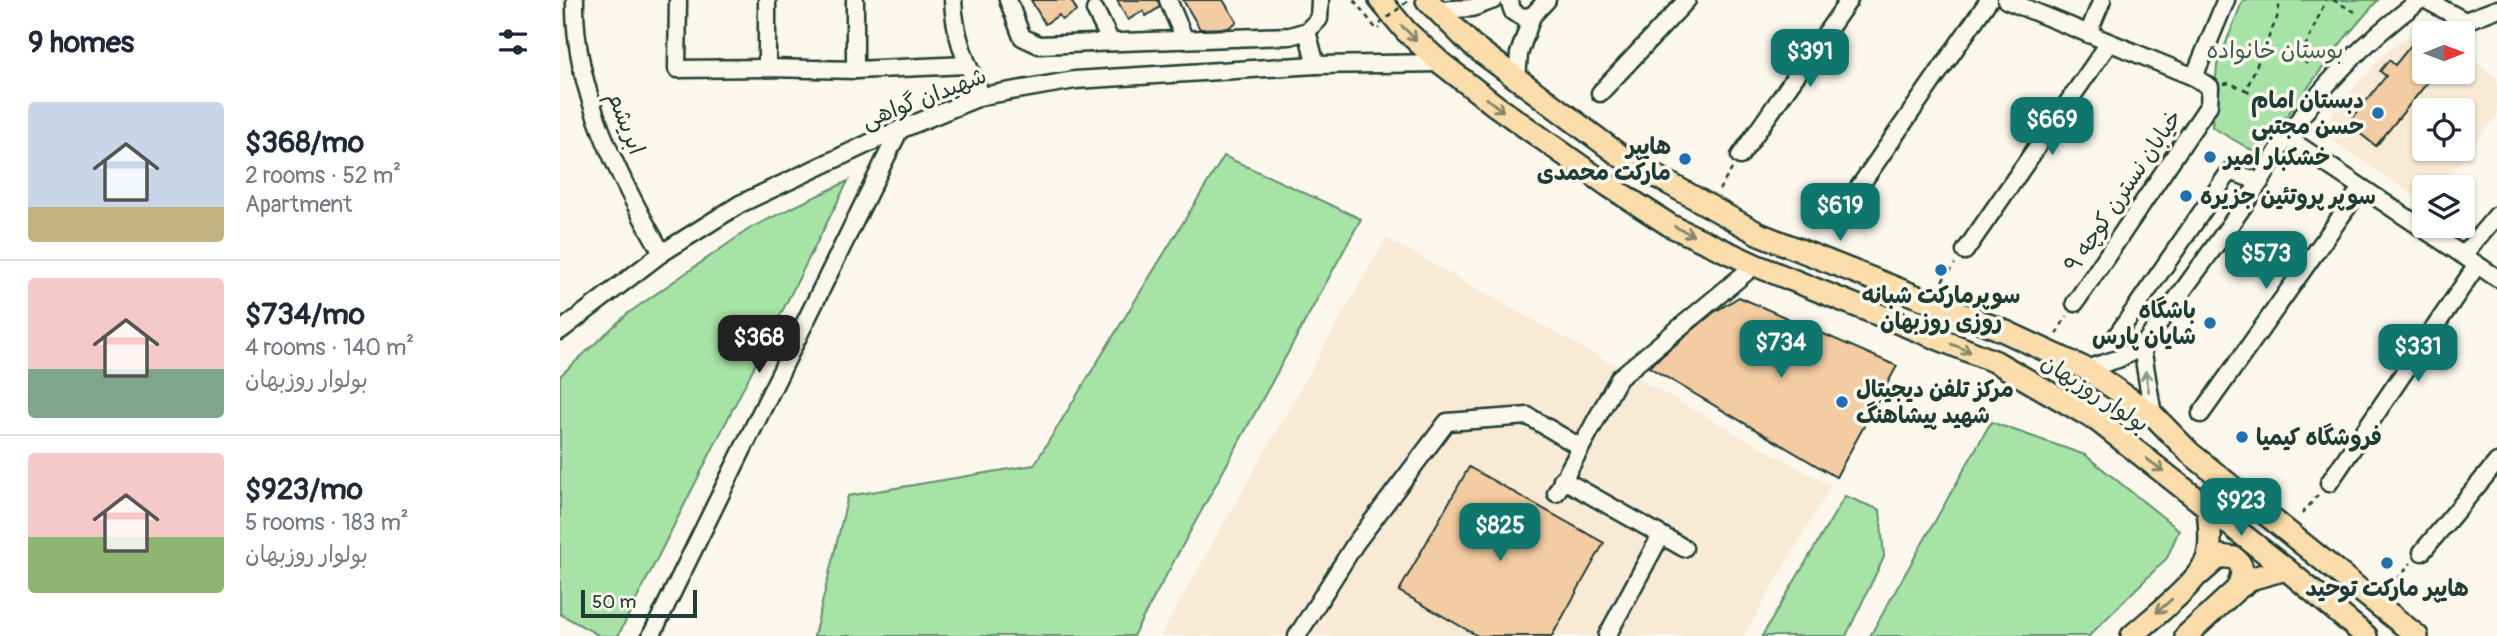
<!DOCTYPE html>
<meta charset="utf-8">
<style>
:root{--surface:#fff;--page:#f6f6f7;--text:#1f2937;--muted:#747a83;--line:#e0e1e3;--accent:#0f766e}
body{margin:0;font-family:Pangolin,"Playpen Sans Arabic",sans-serif;background:var(--page);color:var(--text);height:100vh;display:flex;flex-direction:column;font-size:26px;white-space:nowrap}
*{box-sizing:border-box;margin:0}
p{font-size:23px;color:var(--muted)}
.icon{flex:none;width:38px;height:38px;fill:none;stroke:currentColor;stroke-width:2;stroke-linecap:round;stroke-linejoin:round}
.map{position:relative;flex:1;overflow:hidden}
.sheet{display:flex;flex-direction:column;background:var(--surface);width:560px}
.sheet>*{flex:none}
.needle{width:46px;rotate:89deg}
.tools{position:absolute;left:1852px;top:21px;display:grid;gap:14px}
.tools a{display:grid;place-items:center;width:63px;height:63px;border-radius:7px;background:var(--surface);box-shadow:0 2px 5px #0004;font-size:35px}
.scale{position:absolute;left:21px;bottom:18px;width:116px;box-sizing:border-box;padding-left:7px;border:4px solid #1f3d34;border-top:0;font-size:19px;line-height:24px;white-space:nowrap;color:#1f3d34;-webkit-text-stroke:5px #fbf7ec;paint-order:stroke}
.price{position:absolute;translate:-50% -60px;padding:0 16px;border-radius:14px;background:var(--accent);color:#fff;font-size:23px;line-height:46px;filter:drop-shadow(0 2px 4px #0008)}
.price::after{content:'';position:absolute;left:50%;top:42px;width:21px;height:16px;margin-left:-10px;background:inherit;clip-path:polygon(0 0,100% 0,50% 100%)}
.price.current{background:#222;color:#fff}
ul{padding:0;list-style:none}
li{display:flex;align-items:center;gap:21px;height:175px;padding:0 28px}
li+li{border-top:2px solid var(--line)}
li span{display:grid;place-items:center;flex:none;width:196px;height:140px;border-radius:7px;color:#555}
li>.icon{margin-inline-start:auto}
span .icon{width:84px;height:84px;fill:#fffc;stroke-width:1}
li b{font-size:30px}
h2{display:flex;justify-content:space-between;align-items:center;height:84px;padding:0 28px;font-size:30px}
main{display:flex;flex:1;min-height:0}
.map>svg:first-child{display:block}
.built{fill:#f9ead6;fill-rule:evenodd}
.green{fill:#a7e2a7;stroke:#63906e;stroke-width:2}
.building{fill:#f4cca3;stroke:#1f3d34;stroke-width:2}
.lines{fill:none;stroke-linecap:round;stroke-linejoin:round}
.minor-casing{stroke:#1f3d34;stroke-width:21}
.major-casing{stroke:#1f3d34;stroke-width:26}
.path{stroke:#1f3d34;stroke-width:2.5;stroke-dasharray:5 5;stroke-linecap:butt}
.minor{stroke:#fbf7ec;stroke-width:16}
.major{stroke:#faddab;stroke-width:21}
.path-bridge{stroke:#1f3d34;stroke-width:2.5;stroke-dasharray:5 5;stroke-linecap:butt}
.oneway{stroke:#82856a}
.oneway2{stroke:#8d9a90}
.poi-dot{fill:#1f6fb2;stroke:#fbf7ec;stroke-width:2.5}
.labels{text-anchor:middle;dominant-baseline:central;stroke-width:7;stroke-linejoin:round;paint-order:stroke}
.park-label{font-size:23px;fill:#3a5e4b;stroke:#fbf7ec}
.street-label{font-size:23px;fill:#1f3d34;stroke:#fbf7ec}
.poi-label{font-size:23px;font-weight:bold;fill:#1f3d34;stroke:#fbf7ec;text-anchor:start}
</style>
<main>
<section class="sheet">
<h2>9 homes<svg class="icon" aria-label="filters" viewBox="0 0 24 24"><path d="M4 7h16M4 17h16"/><circle cx="9" cy="7" r="2"/><circle cx="15" cy="17" r="2"/></svg></h2>
<ul>
<li><span style="background:linear-gradient(#c9d6e8 75%,#c2b280 0)"><svg class="icon" aria-label="home" viewBox="0 0 24 24"><path d="M3 11l9-7 9 7M6 9v11h12V9"/></svg></span><div><b>$368/mo</b><p>2 rooms · 52 m²</p><p>Apartment</p></div></li>
<li><span style="background:linear-gradient(#f6c9c9 65%,#7fa58c 0)"><svg class="icon" aria-label="home" viewBox="0 0 24 24"><path d="M3 11l9-7 9 7M6 9v11h12V9"/></svg></span><div><b>$734/mo</b><p>4 rooms · 140 m²</p><p>بولوار روزبهان</p></div></li>
<li><span style="background:linear-gradient(#f6c9c9 60%,#8fb573 0)"><svg class="icon" aria-label="home" viewBox="0 0 24 24"><path d="M3 11l9-7 9 7M6 9v11h12V9"/></svg></span><div><b>$923/mo</b><p>5 rooms · 183 m²</p><p>بولوار روزبهان</p></div></li>
</ul>
</section>
<div class="map">
<svg width="1937" height="636" viewBox="0 0 1937 636">
<rect width="100%" height="100%" fill="#fbf7ec"/>
<filter id="ink" filterUnits="userSpaceOnUse"><feTurbulence type="fractalNoise" baseFrequency=".0143" numOctaves="2"/><feDisplacementMap in="SourceGraphic" scale="14" xChannelSelector="R" yChannelSelector="G"/><feConvolveMatrix kernelMatrix="1 2 1 2 8 2 1 2 1" color-interpolation-filters="sRGB"/></filter>
<g filter="url(#ink)">
<g class="built">
<path d="M1869 20 1884 33H1864V72H1902V49L1937 79V116L1880 187H1864V203L1771 139 1770 115 1822 56ZM1864 110H1902V149H1864Z"/>
<polygon points="826,238 1271,486 1184,636 600,636"/>
</g>
<g class="green">
<polygon points="1683,0 1818,0 1785,38 1698,154 1652,127 1657,65"/>
<polygon points="664,156 801,219 573,636 254,636 288,496 474,465"/>
<polygon points="288,181 58,636 40,636 0,614 0,376 67,314 192,227"/>
<polygon points="1431,422 1525,455 1619,530 1607,558 1529,636 1310,636"/>
<polygon points="1285,496 1320,510 1324,557 1286,636 1202,636"/>
</g>
<g class="building">
<polygon points="471,0 511,0 517,11 502,20 499,15 485,24"/>
<polygon points="557,0 598,0 600,7 586,16 583,11 568,20"/>
<polygon points="623,0 663,0 677,22 668,28 640,29"/>
<polygon points="1856,39 1864,46 1864,72 1876,72 1816,146 1788,124 1826,76 1820,71 1829,60 1835,65"/>
<polygon points="1179,297 1337,366 1276,477 1089,367 1153,313"/>
<polygon points="909,467 1044,543 992,636 918,636 839,591"/>
</g>
<g class="lines">
<defs>
<g id="minor">
<path d="M15 0C13 89 59 178 102 253"/>
<polyline points="118,0 117,69 207,68 295,70 407,65"/>
<path d="M393 0C394 34 407 66 422 96"/>
<polyline points="448,0 462,37 479,45 730,36 747,31 759,19 760,0"/>
<polyline points="608,0 625,40"/>
<polyline points="949,0 953,12 962,17 972,16"/>
<polyline points="1446,0 1634,77 1650,87 1649,105 1515,303"/>
<polyline points="1866,0 1905,21 1937,9"/>
<polyline points="535,10 551,42"/>
<polyline points="876,10 912,8 934,0"/>
<polyline points="747,31 756,65"/>
<polyline points="1528,34 1542,0"/>
<polyline points="207,68 207,0"/>
<polyline points="295,70 295,0"/>
<polyline points="1634,77 1666,0"/>
<polyline points="957,79 959,54 972,16 987,0"/>
<polyline points="1040,93 1127,0"/>
<polyline points="1726,137 1937,278"/>
<polyline points="1180,156 1289,0"/>
<polyline points="1281,213 1429,0"/>
<polyline points="1405,251 1549,43"/>
<polyline points="1903,255 1937,215"/>
<polyline points="0,331 102,253 180,204 320,138 422,96 515,80 756,65 881,63"/>
<polyline points="1557,335 1670,171 1700,182"/>
<polyline points="1582,347 1593,415"/>
<path d="M1526 369 1558 359 1582 347C1621 292 1662 238 1700 182 1709 167 1717 151 1727 137 1763 82 1808 39 1860 0"/>
<polyline points="1641,414 1801,188"/>
<polyline points="1002,479 1124,548"/>
<polyline points="1769,483 1917,265"/>
<polyline points="996,493 1059,378 1195,265"/>
<polyline points="1862,552 1937,462"/>
<polyline points="91,636 340,129"/>
<polyline points="737,636 795,544 887,422 968,416 1020,447"/>
<polyline points="1047,636 1101,535"/>
</g>
<g id="major">
<polyline points="820,0 846,31 881,63 936,106 1046,184 1111,226 1195,265 1436,362 1538,421 1726,569 1806,636"/>
<polyline points="867,0 912,45 1062,157 1199,234 1444,331 1526,369 1593,415 1630,453 1857,636"/>
<path d="M1641 573 1660 556 1674 558C1686 566 1682 577 1677 589"/>
<path d="M1572 636C1593 617 1640 582 1648 556 1652 541 1649 522 1648 506"/>
<polyline points="1626,636 1677,589 1693,578 1726,569"/>
</g>
</defs>
<use href="#minor" class="minor-casing"/>
<use href="#major" class="major-casing"/>
<g class="path">
<polyline points="794,0 817,30 820,28"/>
<polyline points="1773,0 1799,14"/>
<polyline points="1747,64 1741,56 1766,0"/>
<polyline points="1664,84 1669,83 1686,90"/>
<polyline points="1716,106 1686,90 1717,18 1720,1"/>
<polyline points="1159,190 1172,169"/>
<polyline points="1382,281 1395,264"/>
<polyline points="1496,334 1507,316"/>
<polyline points="1742,514 1758,495"/>
<polyline points="1830,587 1851,563"/>
</g>
<use href="#minor" class="minor"/>
<use href="#major" class="major"/>
<polyline class="path-bridge" points="820,24 849,0"/>
</g>
<defs><path id="oneway-shaft" d="M-6 0H5M1.5-3L5.5 0L1.5 3" fill="none" stroke-width="1.6" stroke-linecap="round" stroke-linejoin="round" transform="scale(1.75)"/></defs>
<g class="oneway">
<use href="#oneway-shaft" transform="translate(849 33) rotate(45)"/>
<use href="#oneway-shaft" transform="translate(935 105) rotate(38)"/>
<use href="#oneway-shaft" transform="translate(1124 231) rotate(25)"/>
<use href="#oneway-shaft" transform="translate(1401 348) rotate(22)"/>
<use href="#oneway-shaft" transform="translate(1595 465) rotate(37)"/>
<use href="#oneway-shaft" transform="translate(1604 606) rotate(138)"/>
</g>
<use class="oneway2" href="#oneway-shaft" transform="translate(1587 381) rotate(-99)"/>
</g>
<g class="poi-dot">
<circle cx="1818" cy="113" r="7"/>
<circle cx="1650" cy="157" r="7"/>
<circle cx="1125" cy="159" r="7"/>
<circle cx="1626" cy="196" r="7"/>
<circle cx="1381" cy="270" r="7"/>
<circle cx="1650" cy="323" r="7"/>
<circle cx="1282" cy="402" r="7"/>
<circle cx="1682" cy="437" r="7"/>
<circle cx="1827" cy="563" r="7"/>
</g>
<g class="labels">
<g class="park-label">
<text x="1715" y="50">بوستان خانواده</text>
</g>
<g class="street-label">
<text transform="translate(364 98) rotate(-21)">شهیدان گواهی</text>
<text transform="translate(66 123) rotate(69)">ابریشم</text>
<text transform="translate(1563 191) rotate(-56)">خیابان نسترن کوچه ۹</text>
<text transform="translate(1535 393) rotate(33)">بولوار روزبهان</text>
</g>
<g class="poi-label">
<text x="1804" y="100" text-anchor="end">دبستان امام<tspan x="1804" dy="26">حسن مجتبی</tspan></text>
<text x="1111" y="146" text-anchor="end">هایپر<tspan x="1111" dy="26">مارکت محمدی</tspan></text>
<text x="1664" y="157">خشکبار امیر</text>
<text x="1640" y="196">سوپر پروتئین جزیره</text>
<text x="1381" y="295" text-anchor="middle">سوپرمارکت شبانه<tspan x="1381" dy="26">روزی روزبهان</tspan></text>
<text x="1636" y="310" text-anchor="end">باشگاه<tspan x="1636" dy="26">شایان پارس</tspan></text>
<text x="1296" y="389">مرکز تلفن دیجیتال<tspan x="1296" dy="26">شهید پیشاهنگ</tspan></text>
<text x="1696" y="437">فروشگاه کیمیا</text>
<text x="1827" y="588" text-anchor="middle">هایپر مارکت توحید</text>
</g>
</g>
</svg>
<div class="tools">
<a><svg class="needle" viewBox="-14 -14 28 28"><path d="M0-13l5 13h-10z" fill="#e53935"/><path d="M0 13l5-13h-10z" fill="#747a83"/></svg></a>
<a><svg class="icon" aria-label="locate" viewBox="0 0 24 24"><circle cx="12" cy="12" r="6"/><path d="M12 2v4M12 18v4M2 12h4M18 12h4"/></svg></a>
<a><svg class="icon" aria-label="layers" viewBox="0 0 24 24"><path d="M12 4l9 5-9 5-9-5zM3 14l9 5 9-5"/></svg></a>
</div>
<div class="scale">50 m</div>
<b class="price" style="left:1250px;top:89px">$391</b>
<b class="price" style="left:1492px;top:157px">$669</b>
<b class="price" style="left:1280px;top:243px">$619</b>
<b class="price" style="left:1706px;top:291px">$573</b>
<b class="price current" style="left:199px;top:375px">$368</b>
<b class="price" style="left:1221px;top:380px">$734</b>
<b class="price" style="left:1858px;top:384px">$331</b>
<b class="price" style="left:1681px;top:538px">$923</b>
<b class="price" style="left:940px;top:563px">$825</b>
</div>
</main>
